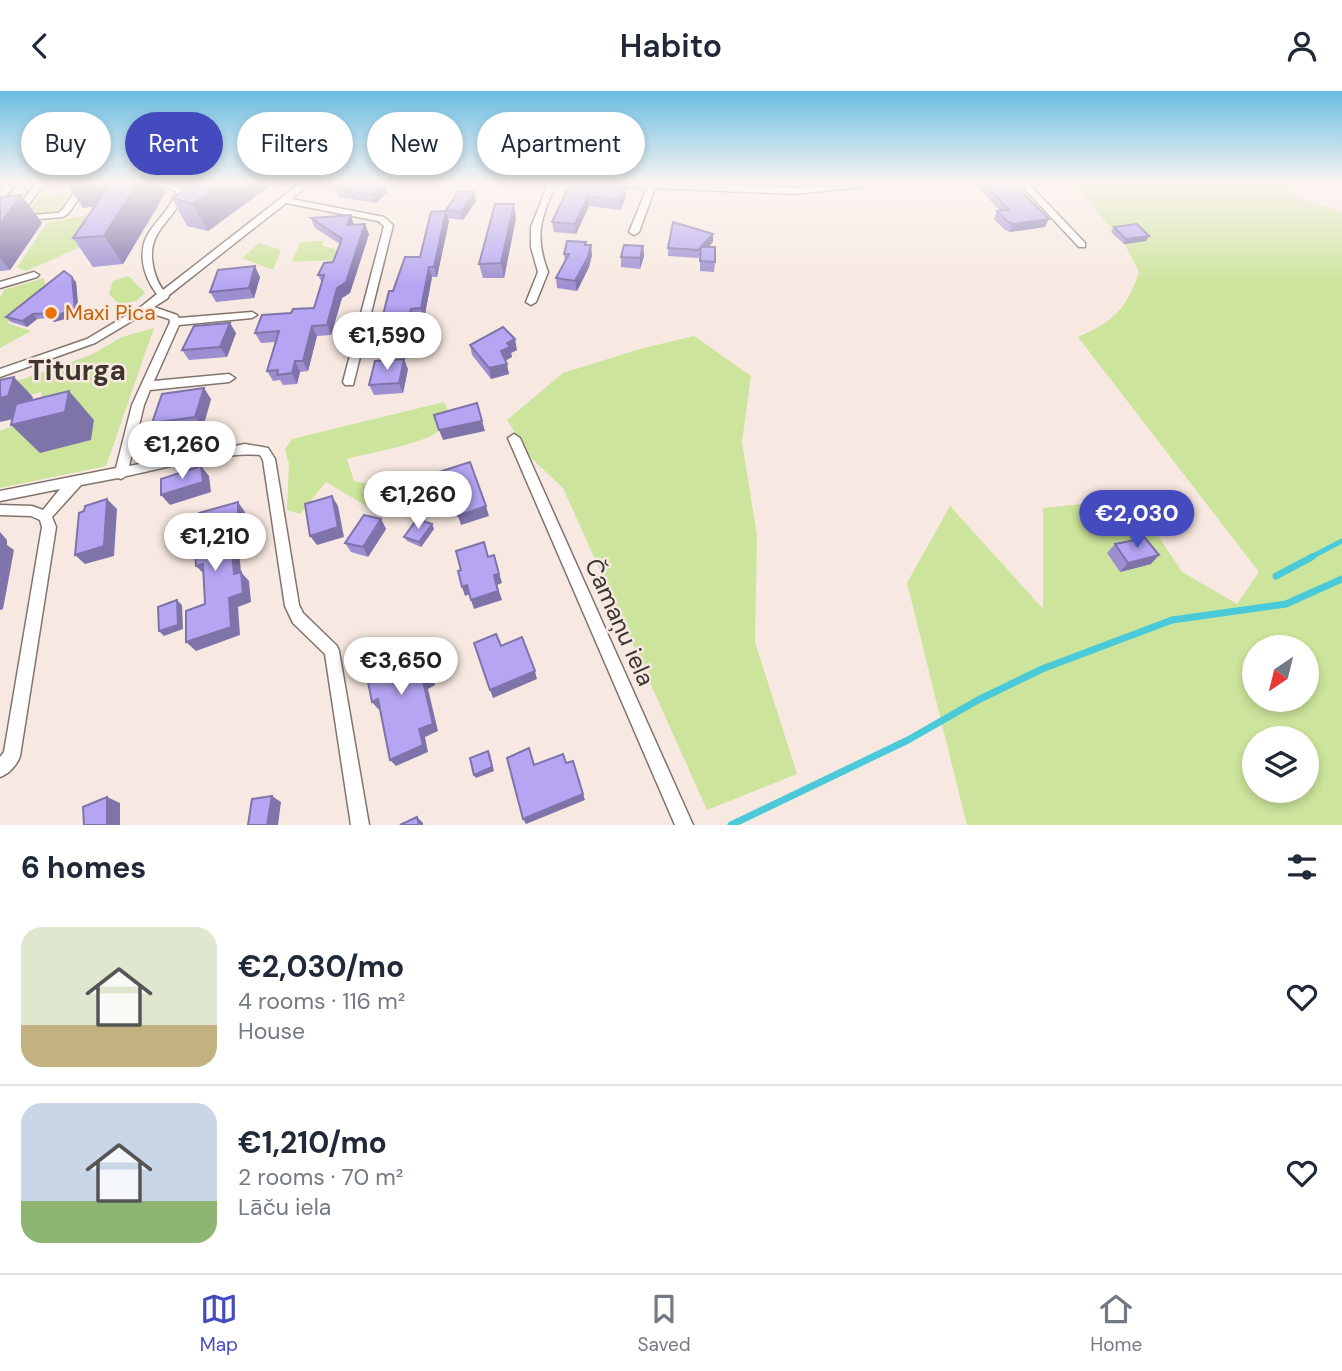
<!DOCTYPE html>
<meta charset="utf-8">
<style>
:root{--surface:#fff;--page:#f2f2f3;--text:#1f2937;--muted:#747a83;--line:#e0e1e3;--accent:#434bbf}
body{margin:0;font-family:"DM Sans",sans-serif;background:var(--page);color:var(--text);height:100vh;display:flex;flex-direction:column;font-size:26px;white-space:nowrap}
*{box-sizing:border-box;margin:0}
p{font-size:23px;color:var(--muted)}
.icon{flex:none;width:38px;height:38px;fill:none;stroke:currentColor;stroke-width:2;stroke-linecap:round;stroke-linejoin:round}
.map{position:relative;height:734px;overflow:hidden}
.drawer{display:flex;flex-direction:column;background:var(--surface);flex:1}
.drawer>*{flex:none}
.hud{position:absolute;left:21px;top:21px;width:700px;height:63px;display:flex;gap:14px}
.needle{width:46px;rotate:215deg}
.buttons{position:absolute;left:1242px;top:544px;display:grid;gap:14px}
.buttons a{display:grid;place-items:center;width:77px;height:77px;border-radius:50%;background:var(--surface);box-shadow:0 4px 10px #0003;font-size:35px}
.price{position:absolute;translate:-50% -60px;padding:0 16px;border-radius:24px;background:#fff;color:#222;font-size:23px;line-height:46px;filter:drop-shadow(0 2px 4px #0008)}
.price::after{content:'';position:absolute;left:50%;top:42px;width:21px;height:16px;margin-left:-10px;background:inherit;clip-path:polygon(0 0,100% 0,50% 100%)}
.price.on{background:var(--accent);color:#fff}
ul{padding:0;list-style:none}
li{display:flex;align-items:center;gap:21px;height:175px;padding:0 21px}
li+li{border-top:2px solid var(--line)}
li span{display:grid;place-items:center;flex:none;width:196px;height:140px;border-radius:21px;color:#555}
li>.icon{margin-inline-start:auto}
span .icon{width:84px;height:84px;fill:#fffc;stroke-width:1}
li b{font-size:30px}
h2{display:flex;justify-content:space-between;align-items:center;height:84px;padding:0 21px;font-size:30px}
.pill{padding:0 24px;border-radius:32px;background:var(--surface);box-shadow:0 4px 10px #0003;font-size:24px;line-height:63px}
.pill.on{background:var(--accent);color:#fff}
header{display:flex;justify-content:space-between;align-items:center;height:91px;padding:0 21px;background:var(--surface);font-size:32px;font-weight:600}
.tabs{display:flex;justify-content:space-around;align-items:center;height:98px;border-top:2px solid var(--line);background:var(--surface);font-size:19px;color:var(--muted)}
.tabs a{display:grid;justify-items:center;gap:4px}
.tabs .on{color:var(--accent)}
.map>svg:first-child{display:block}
.green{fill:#cce49b;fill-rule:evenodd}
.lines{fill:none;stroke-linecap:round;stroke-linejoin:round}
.stream-far1{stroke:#4acad9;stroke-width:5}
.stream{stroke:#4acad9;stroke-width:7}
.minor-casing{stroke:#80746d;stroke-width:3}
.minor{fill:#fff;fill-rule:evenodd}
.wall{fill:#9c8ed1}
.shaded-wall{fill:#7f74aa}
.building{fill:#b5a5f3;stroke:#7f74aa;stroke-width:2}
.food-dot{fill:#e8710a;stroke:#f7e9e1;stroke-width:2.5}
.labels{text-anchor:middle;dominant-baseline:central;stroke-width:5;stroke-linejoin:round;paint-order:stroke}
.food-label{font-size:21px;fill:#c56008;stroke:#f7e9e1;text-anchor:start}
.near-street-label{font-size:24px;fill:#393431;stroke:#f7e9e1}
.district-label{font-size:28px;font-weight:bold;fill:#3e342d;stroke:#f7e9e1}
</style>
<header><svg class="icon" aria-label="back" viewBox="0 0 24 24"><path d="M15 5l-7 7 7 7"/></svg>Habito<svg class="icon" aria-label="person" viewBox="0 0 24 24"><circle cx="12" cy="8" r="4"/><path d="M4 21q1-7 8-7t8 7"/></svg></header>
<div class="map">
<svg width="1342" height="734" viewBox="0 0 1342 734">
<rect width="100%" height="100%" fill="#f7e9e1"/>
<g class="green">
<path d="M1074 93H1286L1299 108 1342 121V734H967L907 492 950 415 1043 518V417L1134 408 1182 481 1237 513 1259 481 1078 246C1114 230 1126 219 1139 181L1125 154ZM1255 556H1307V609H1255ZM1255 648H1307V700H1255Z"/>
<polygon points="72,101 58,122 25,123 41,105"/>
<polygon points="96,123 78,157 26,180 17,176 48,131"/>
<polygon points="323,150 323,155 338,159 335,169 292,171 300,151"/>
<polygon points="259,152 281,159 273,179 242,167"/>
<polygon points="129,185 145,202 136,210 119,213 109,203 113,190"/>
<polygon points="44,187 46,200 7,232 31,240 0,257 0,207 4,199"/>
<polygon points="154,237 106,375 0,397 0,340 35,326 42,301 0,311 0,296 91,264 122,246"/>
<polygon points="694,245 751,285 742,351 757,445 755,551 797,683 707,719 563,397 530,366 507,329 563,282 640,258"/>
<path d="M444 311 449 323C446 328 444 334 441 338 429 352 368 362 347 368L354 390 397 399 392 413 375 420 326 391 300 423 287 419 289 373 285 358 292 348Z"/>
</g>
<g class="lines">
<polyline class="stream-far1" points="1309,467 1342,450"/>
<g class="stream">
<polyline points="1276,485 1312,466"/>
<polyline points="731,734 908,649 978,609 1042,578 1172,529 1286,513 1342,488"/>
</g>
<defs>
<g id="minor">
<polygon points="7,93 16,93 3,108 0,109 0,101"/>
<polygon points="35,93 44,93 20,125 58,122 63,118 78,96 76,93 84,93 86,96 69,122 63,126 15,130 3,146 0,147 0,138 5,131 0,132 0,126 10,126"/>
<path d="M155 93H169L185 99C178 127 150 136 152 167 153 179 156 189 163 199L299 93H309L292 108 384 126 393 134 353 294H345L343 291 384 135 378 130 286 112 169 204 168 207 154 216 177 224 179 227 252 221 257 224 252 227 179 234 154 290 229 283 235 287 229 291 150 299 144 314 129 375 245 353 268 357 275 368 299 514 303 522 337 555 339 560 369 734H351L325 563 293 532 285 515 263 369 260 364C223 360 165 377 126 385L121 388 118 387 81 394 52 426 56 436 20 665C17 674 9 683 0 686V666L4 661 42 436 40 429 31 425 0 424V414L32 415 43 419 60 398 0 410V400L116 377 132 314 170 231 169 228 147 221 95 252 0 286V278L87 248 142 215 157 203C142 184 136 157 152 137 161 125 172 115 176 100Z"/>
<path d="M548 93H556C541 127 534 144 548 181L536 211 531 214 526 211 538 181 531 156V136Z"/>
<polygon points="615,93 688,93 794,97 835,93 865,93 861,96 794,103 655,97 639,141 634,144 629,141 647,97 619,96"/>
<polygon points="1020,93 1029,93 1085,152 1085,156 1079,156"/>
<polygon points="34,181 39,184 37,186 0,197 0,191"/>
<polygon points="514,343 520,347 693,734 675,734 508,347"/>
</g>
</defs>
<use href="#minor" class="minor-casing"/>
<use href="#minor" class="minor"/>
</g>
<g class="wall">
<polygon points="384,93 387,101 376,112 339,106 336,98"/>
<polygon points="570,93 626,106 620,119 589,115 576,143 554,141 552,131"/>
<polygon points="975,93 1014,93 1045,136 1010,141 1005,139 994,128 997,120 1000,120"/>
<polygon points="267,97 208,140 187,135 172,107"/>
<polygon points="166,101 123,173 93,176 73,147 95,115 83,117"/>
<polygon points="21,104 42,132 10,179 0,180 0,106"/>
<polygon points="476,110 463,129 448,127 449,130 437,186 432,186 424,228 415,228 413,237 386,238 382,228 393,200 420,166 446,120"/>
<polygon points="311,127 354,133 369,143 350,202 342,207 331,244 317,245 308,280 300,281 297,293 283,294 280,289 273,290 267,280 275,251 261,252 255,242 291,222 314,217 322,192 318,184 333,171 340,153 315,137"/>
<polygon points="516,127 504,187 483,187 479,173"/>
<polygon points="1114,136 1146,150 1124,153 1111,141"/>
<polygon points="713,143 713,151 708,156 715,171 714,181 700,180 700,165 698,167 668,165 668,157"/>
<polygon points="586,151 586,154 592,164 589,176 577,200 557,197 556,187 565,171 564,163"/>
<polygon points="643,155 644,165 640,178 621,176 621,166"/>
<polygon points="260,186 254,207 216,211 210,201"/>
<polygon points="76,191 79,224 54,231 51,227 37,228 27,236 11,231 6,226"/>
<polygon points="236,242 227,266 189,269 182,259"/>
<polygon points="470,254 517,259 511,262 512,266 505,270 509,283 491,288 472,264"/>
<polygon points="408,278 403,302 374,304 369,294"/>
<polygon points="211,308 203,336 160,342 152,332"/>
<polygon points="381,428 386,438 368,466 351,461 345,452"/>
<polygon points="432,433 434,438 421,456 407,450 404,446"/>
<polygon points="1115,453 1151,473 1120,481 1107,462"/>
</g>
<g class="shaded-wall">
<polygon points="67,93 116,93 104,114 83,117"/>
<polygon points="137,93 161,93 166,101 123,173 104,145"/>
<polygon points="221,93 265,93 267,97 208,140 192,113"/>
<polygon points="384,93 387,101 376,112 373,104"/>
<polygon points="625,96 626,106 620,119 620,109"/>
<polygon points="474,101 476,110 463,129 461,121"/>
<polygon points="21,104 42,132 10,179 0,167 0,133"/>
<polygon points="588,105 589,115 576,143 575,133"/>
<polygon points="514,113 516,127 504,187 501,172"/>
<polygon points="446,120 449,130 437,186 434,176"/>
<polygon points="351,124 354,134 347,134"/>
<polygon points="1049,128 1045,136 1010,141 1013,133"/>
<polygon points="365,133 369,143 350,202 342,207 331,244 327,234 337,197"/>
<polygon points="713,143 713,151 700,165 700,157"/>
<polygon points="1149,145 1146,150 1124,153 1126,148"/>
<polygon points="591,154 592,164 589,176 577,200 575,190"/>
<polygon points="643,155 644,165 640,178 640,167"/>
<polygon points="255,175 260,186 254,207 249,197"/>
<polygon points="429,176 432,186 424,228 421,217"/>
<polygon points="72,186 76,191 79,224 54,231 50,226"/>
<polygon points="411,218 415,228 413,237 409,226"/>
<polygon points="33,223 37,228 27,236 22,230"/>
<polygon points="230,232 236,242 227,266 220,256"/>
<polygon points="312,235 317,245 308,280 303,270"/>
<polygon points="515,248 517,259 511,262 512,266 504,270 501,260 507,252"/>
<polygon points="404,268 408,278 403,302 399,292"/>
<polygon points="295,270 300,281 297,293 292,282"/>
<polygon points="507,273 509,283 491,288 489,277"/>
<polygon points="14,286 33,306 27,325 0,331 0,307"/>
<polygon points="204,297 211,308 203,336 195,326"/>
<polygon points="69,300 94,329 91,349 40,362 11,334"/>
<polygon points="482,330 485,340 443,349 439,339"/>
<polygon points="201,375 209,385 211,401 170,414 161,404"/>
<polygon points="449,397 452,407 446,409 442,399"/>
<polygon points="332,405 338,415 344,446 317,454 310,445"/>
<polygon points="107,408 117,418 114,465 85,473 75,464"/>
<polygon points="238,411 245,421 246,436 237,438 242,492 234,483 229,429"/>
<polygon points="486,415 489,425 461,434 458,425"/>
<polygon points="381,428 386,438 368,466 363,456"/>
<polygon points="432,433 434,438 421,456 419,451"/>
<polygon points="0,441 7,449 7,454 14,459 3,518 0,519"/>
<polygon points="494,464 502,492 497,494 502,509 474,518 471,509 494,484"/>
<polygon points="1159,464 1151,473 1120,481 1128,472"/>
<polygon points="203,473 205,484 196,475"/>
<polygon points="241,481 249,490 251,511 238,516 240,544 196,560 186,551 229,507"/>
<polygon points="467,494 470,503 465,505 462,496"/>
<polygon points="177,509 182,514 183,538 164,545 159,540"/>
<polygon points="422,554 427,563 435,594 428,598 438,640 425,646 428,661 396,675 390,669 419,638 423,590"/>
<polygon points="535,580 537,588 493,607 490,599"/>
<polygon points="378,608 384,616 378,618 372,611"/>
<polygon points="488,660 490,663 494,680 476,687 474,684"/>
<polygon points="573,670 585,709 526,733 523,728"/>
<polygon points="272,705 281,711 278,734 267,734"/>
<polygon points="107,706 120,712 120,734 107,734"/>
<polygon points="417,726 423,732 423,734 419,734"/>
</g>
<g class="building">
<polygon points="110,93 137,93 104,145 73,147"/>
<polygon points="193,93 221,93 192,113 172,107"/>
<polygon points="341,93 383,93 373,104 336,98"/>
<polygon points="570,93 589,93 625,96 620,109 588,105 575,133 552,131"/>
<polygon points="985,93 1014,93 1049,128 1013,133 1008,131 997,120 1009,119"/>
<polygon points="459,100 474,101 461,121 446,119"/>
<polygon points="21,104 0,133 0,106"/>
<polygon points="495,113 514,113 501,172 479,173"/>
<polygon points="446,120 434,176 429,176 421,217 411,218 409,226 382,228 389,200 393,200 405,166 420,166 431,121"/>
<polygon points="351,124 347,134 365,133 346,191 337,197 327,234 312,235 303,270 295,270 292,282 277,284 278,279 267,280 279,240 255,242 262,224 291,222 293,218 314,217 324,184 318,184 324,172 333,171 342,148 311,127"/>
<polygon points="673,131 713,143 698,159 668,157"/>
<polygon points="1137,133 1149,145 1126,148 1114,136"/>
<polygon points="567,150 586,151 585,154 591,154 588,166 575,190 556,187 569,163 564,163"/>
<polygon points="624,154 643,155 640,167 621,166"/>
<polygon points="701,156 715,156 715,171 700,170"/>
<polygon points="255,175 249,197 210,201 218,179"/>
<polygon points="64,180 72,186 75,219 50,226 49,222 33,223 22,230 6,226"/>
<polygon points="230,232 220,256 182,259 194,235"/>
<polygon points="503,236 515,248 507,252 510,256 501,260 507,273 489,277 470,254"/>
<polygon points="404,268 399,292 369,294 375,270"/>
<polygon points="14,286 8,305 0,307 0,289"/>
<polygon points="204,297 195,326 152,332 162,303"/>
<polygon points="69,300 65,321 11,334 16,313"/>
<polygon points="477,312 482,330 439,339 434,324"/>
<polygon points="470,371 486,415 458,425 449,397 442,399 436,382"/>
<polygon points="201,375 203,391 161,404 161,388"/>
<polygon points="332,405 338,436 310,445 305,413"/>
<polygon points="107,408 104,455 75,464 79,422 84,420 85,415"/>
<polygon points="238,411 238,426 229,429 234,483 241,481 243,502 229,507 231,536 186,551 186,520 205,513 203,473 196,475 195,452 198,451 199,422"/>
<polygon points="364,424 381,428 363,456 345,452"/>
<polygon points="417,428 432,433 419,451 404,446"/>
<polygon points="1145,447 1159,464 1128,472 1115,453"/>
<polygon points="484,451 488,466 494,464 499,483 494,484 498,500 471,509 467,494 462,496 458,480 461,479 456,460"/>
<polygon points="177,509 178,534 159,540 158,516"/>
<polygon points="496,543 501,555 522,546 535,580 490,599 474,552"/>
<polygon points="422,554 431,586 423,590 433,633 419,638 423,654 390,669 378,608 372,611 367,586 375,582 371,565 398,555 400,563"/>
<polygon points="529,657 534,674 563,663 566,672 573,670 583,703 523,728 507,667"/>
<polygon points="488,660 492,676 474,684 470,667"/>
<polygon points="272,705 267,734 248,734 252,708"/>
<polygon points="107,706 107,734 84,734 83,716"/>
<polygon points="417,726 419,734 400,734"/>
</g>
<linearGradient id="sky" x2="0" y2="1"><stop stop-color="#69bde2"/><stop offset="0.47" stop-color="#fbf5f2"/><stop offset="1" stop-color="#fbf5f2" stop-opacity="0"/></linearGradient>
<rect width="1342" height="196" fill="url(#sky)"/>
<circle class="food-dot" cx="51" cy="222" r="7"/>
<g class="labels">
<g class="food-label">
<text x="65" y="222">Maxi Pica</text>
</g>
<g class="near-street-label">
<text transform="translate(620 531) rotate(66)">Čamaņu iela</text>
</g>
<g class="district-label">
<text x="77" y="279">Titurga</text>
</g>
</g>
</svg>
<div class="buttons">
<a><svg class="needle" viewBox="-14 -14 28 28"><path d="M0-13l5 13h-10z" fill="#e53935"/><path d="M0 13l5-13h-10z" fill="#747a83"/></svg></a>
<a><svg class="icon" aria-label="layers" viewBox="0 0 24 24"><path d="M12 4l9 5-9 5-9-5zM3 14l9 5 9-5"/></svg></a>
</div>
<b class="price" style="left:387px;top:281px">€1,590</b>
<b class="price" style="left:182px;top:390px">€1,260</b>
<b class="price" style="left:418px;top:440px">€1,260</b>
<b class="price on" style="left:1137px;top:459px">€2,030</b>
<b class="price" style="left:215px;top:482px">€1,210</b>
<b class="price" style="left:401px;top:606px">€3,650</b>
<div class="hud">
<a class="pill">Buy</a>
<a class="pill on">Rent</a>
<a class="pill">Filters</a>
<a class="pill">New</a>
<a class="pill">Apartment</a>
</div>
</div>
<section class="drawer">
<h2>6 homes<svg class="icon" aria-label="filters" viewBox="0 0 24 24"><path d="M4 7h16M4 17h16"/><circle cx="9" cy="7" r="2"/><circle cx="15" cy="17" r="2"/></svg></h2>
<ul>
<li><span style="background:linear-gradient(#dfe7d0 70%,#c2b280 0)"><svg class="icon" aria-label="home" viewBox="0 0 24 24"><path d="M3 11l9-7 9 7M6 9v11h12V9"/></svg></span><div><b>€2,030/mo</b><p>4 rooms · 116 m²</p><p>House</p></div><svg class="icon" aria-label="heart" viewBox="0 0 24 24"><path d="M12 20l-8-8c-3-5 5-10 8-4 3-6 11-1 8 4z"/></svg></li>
<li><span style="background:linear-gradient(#c9d6e8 70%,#8fb573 0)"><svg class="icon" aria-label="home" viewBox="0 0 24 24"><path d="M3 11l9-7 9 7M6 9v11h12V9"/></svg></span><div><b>€1,210/mo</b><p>2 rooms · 70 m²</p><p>Lāču iela</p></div><svg class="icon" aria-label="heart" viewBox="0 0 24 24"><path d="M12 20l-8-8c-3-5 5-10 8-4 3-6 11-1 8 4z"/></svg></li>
</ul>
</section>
<nav class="tabs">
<a class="on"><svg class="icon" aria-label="map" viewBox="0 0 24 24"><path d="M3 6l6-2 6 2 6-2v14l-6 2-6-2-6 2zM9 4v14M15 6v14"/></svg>Map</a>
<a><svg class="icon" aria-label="saved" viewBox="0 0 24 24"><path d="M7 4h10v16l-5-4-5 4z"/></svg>Saved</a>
<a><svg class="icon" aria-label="home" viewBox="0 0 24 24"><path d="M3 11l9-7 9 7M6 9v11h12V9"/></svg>Home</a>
</nav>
